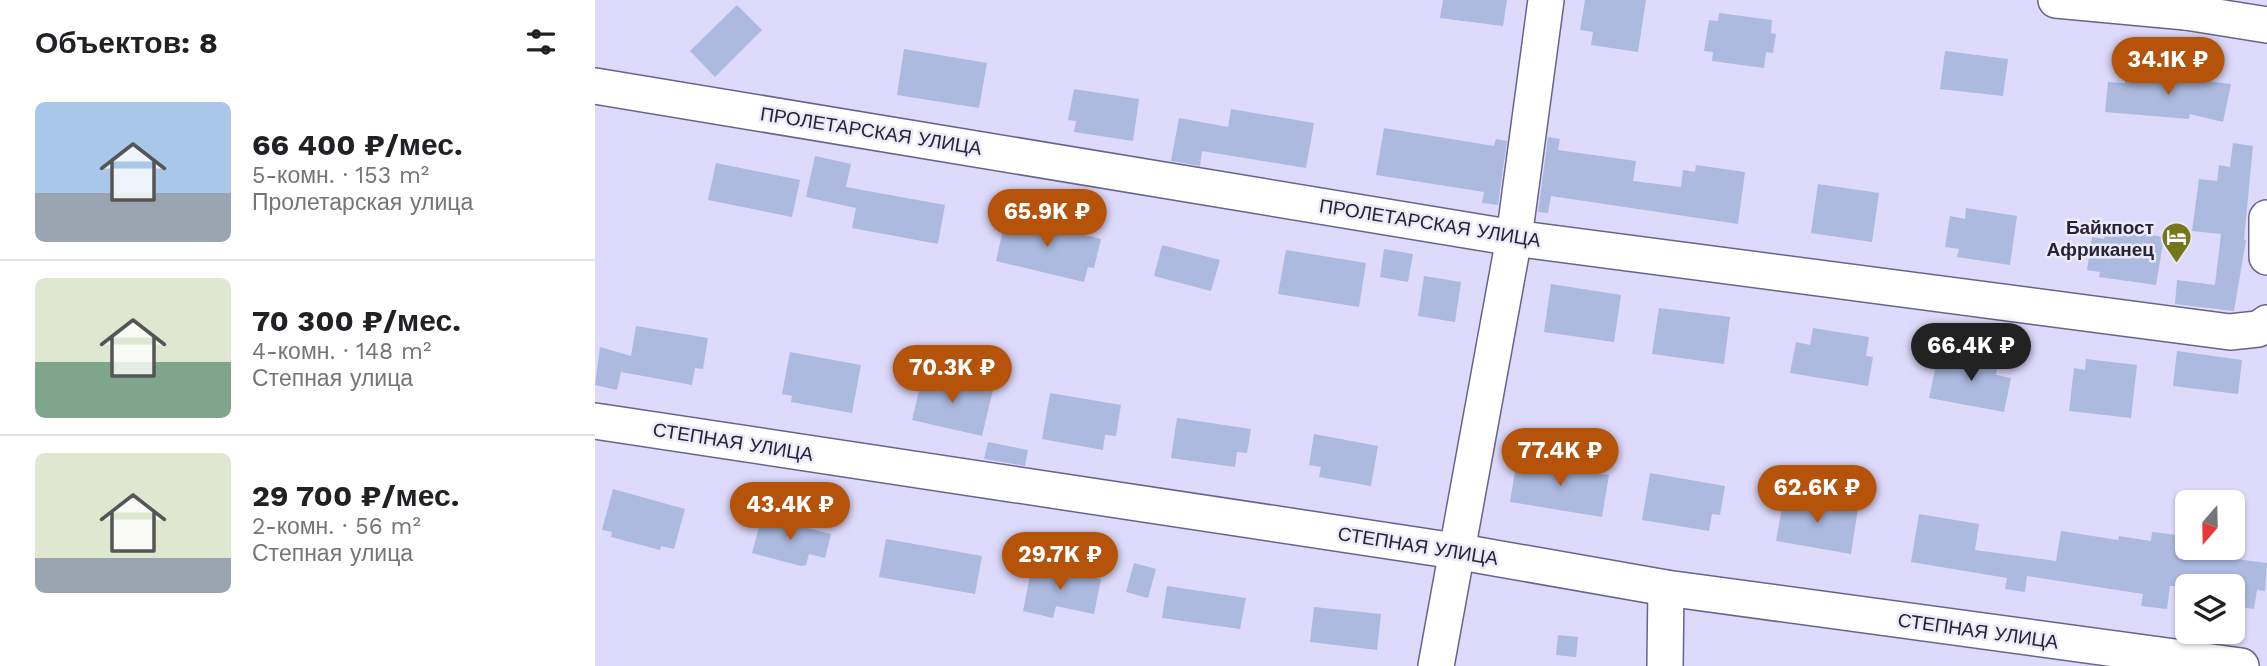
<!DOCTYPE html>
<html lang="ru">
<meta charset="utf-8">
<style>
:root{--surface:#fff;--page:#f6f6f6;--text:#202124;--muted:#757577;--line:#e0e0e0;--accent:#b45309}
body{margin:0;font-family:"Work Sans",sans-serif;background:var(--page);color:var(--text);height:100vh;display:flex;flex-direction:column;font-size:26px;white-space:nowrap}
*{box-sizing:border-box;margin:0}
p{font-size:23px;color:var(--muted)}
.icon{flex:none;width:38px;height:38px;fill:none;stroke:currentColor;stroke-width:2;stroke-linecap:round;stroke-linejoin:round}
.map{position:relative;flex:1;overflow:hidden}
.details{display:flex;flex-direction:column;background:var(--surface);width:595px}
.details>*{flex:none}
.needle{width:46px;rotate:200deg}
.buttons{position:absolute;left:1580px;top:490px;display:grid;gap:14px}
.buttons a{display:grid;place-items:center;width:70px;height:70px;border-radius:10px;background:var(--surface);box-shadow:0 2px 5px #0004;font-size:35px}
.price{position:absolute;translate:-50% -60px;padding:0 16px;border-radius:24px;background:var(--accent);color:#fff;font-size:23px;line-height:46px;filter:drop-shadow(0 2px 4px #0008)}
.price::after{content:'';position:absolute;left:50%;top:42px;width:21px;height:16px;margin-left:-10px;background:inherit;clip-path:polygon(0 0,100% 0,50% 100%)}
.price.on{background:#222;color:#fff}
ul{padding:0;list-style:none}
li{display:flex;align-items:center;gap:21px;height:175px;padding:0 35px}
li+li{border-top:2px solid var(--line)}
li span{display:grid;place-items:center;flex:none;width:196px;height:140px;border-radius:10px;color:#555}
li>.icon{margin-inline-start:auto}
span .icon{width:84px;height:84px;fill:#fffc;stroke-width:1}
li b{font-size:30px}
h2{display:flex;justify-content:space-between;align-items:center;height:84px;padding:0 35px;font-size:30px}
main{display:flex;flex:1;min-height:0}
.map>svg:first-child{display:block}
.building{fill:#acbae0}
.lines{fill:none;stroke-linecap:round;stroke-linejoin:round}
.minor-casing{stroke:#686489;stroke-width:38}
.minor{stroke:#fff;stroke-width:35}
.labels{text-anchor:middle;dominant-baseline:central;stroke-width:5;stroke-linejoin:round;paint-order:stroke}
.street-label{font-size:19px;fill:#262433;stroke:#ebe9fa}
.poi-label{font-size:19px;font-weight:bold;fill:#262433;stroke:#ebe9fa;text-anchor:end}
</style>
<main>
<section class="details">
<h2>Объектов: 8<svg class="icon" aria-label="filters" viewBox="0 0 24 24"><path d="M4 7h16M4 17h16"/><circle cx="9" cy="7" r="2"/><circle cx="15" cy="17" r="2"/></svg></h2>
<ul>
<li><span style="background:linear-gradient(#a9c7e8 65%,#9aa5b1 0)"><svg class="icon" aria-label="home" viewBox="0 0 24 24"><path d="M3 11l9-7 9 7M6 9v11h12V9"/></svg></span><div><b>66 400 ₽/мес.</b><p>5-комн. · 153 m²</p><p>Пролетарская улица</p></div></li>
<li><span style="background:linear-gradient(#dfe7d0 60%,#7fa58c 0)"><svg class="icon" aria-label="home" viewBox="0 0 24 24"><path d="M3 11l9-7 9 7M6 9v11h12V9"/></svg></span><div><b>70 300 ₽/мес.</b><p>4-комн. · 148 m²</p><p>Степная улица</p></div></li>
<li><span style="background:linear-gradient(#dfe7d0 75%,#9aa5b1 0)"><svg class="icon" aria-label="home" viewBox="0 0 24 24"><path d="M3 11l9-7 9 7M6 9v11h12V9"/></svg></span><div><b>29 700 ₽/мес.</b><p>2-комн. · 56 m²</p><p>Степная улица</p></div></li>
</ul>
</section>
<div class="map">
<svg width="1672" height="666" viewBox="0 0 1672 666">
<rect width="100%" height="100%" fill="#dddafc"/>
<g class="building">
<polygon points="848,0 912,0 908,26 845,18"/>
<polygon points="990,0 1051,0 1043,52 996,45 998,32 985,30"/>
<polygon points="142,5 167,30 120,77 95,51"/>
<polygon points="1124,13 1177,20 1176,33 1181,34 1178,53 1171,52 1169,68 1117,61 1118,52 1109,51 1114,20 1123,21"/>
<polygon points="309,49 392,63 384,108 302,95"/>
<polygon points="1350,51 1413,59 1408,96 1345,89"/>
<polygon points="1531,72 1636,84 1628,122 1595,114 1594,119 1510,112 1513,82 1530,83"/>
<polygon points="479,89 544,99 538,141 479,132 481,121 473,120"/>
<polygon points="636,109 719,123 711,168 607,151 605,166 576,161 584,118 633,127"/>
<polygon points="789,128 899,146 901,139 912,141 903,205 887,203 889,192 781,175"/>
<polygon points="953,137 965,139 963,150 1041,161 1038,181 1086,187 1088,170 1100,172 1101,165 1150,172 1143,224 956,196 953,213 943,212"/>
<polygon points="1638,143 1658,146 1649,240 1651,240 1639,311 1580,304 1582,280 1620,285 1626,234 1597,231 1604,179 1622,181 1624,165 1635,167"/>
<polygon points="220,156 256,164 251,187 350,205 343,244 257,228 261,208 211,197"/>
<polygon points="121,163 205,180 197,217 113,200"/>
<polygon points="1223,184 1284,193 1277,242 1216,233"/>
<polygon points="1371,208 1422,216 1415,265 1362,257 1364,249 1350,247 1355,216 1370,219"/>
<polygon points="411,216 506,239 499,268 493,267 489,282 401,261"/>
<polygon points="1511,228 1569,237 1561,285 1504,277 1505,272 1492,270 1497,237 1509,239"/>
<polygon points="567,245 625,260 616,291 559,276"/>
<polygon points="789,249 818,254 813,282 785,277"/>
<polygon points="691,250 771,263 764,307 683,294"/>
<polygon points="829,276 866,282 860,322 823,316"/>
<polygon points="956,284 1026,295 1019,342 949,332"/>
<polygon points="1064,308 1135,317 1129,364 1057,354"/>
<polygon points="41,326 113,338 108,369 100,368 97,385 26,372 22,390 0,385 5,347 36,356"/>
<polygon points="1218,328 1274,337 1271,356 1278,357 1273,386 1195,373 1201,342 1215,345"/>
<polygon points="1582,351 1647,360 1643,394 1578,386"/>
<polygon points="195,352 266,365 257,413 196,402 197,396 187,394"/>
<polygon points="1354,353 1403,363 1401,375 1416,378 1409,412 1334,398 1341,365 1351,367"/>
<polygon points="1491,359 1542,365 1536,418 1474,411 1479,368 1490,370"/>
<polygon points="328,374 398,390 387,436 317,420"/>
<polygon points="455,393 526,405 521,436 510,435 508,450 447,439"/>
<polygon points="582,418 656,429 652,453 642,452 640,467 576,458"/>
<polygon points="719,434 783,446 776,486 724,477 726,467 714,465"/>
<polygon points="393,442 433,450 430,466 389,459"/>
<polygon points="922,460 1014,475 1007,517 915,502"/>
<polygon points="1055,473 1130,486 1125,515 1117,514 1114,531 1047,520"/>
<polygon points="18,489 90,509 79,549 66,546 65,550 16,537 17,532 7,530"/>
<polygon points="1189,496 1263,508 1256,554 1181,541"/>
<polygon points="1324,514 1384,524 1380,550 1461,561 1466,531 1523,540 1524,536 1556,541 1557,532 1582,535 1580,551 1672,563 1670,591 1662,590 1659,609 1638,606 1638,586 1575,586 1572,609 1546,606 1548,594 1432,576 1430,592 1410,589 1412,578 1316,562"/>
<polygon points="167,516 236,534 230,558 214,554 211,565 206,566 157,553"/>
<polygon points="291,539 387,556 380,594 284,577"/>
<polygon points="539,563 561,569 553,598 531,592"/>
<polygon points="437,565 506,579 499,614 461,606 458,618 428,611"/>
<polygon points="572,586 651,598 645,629 567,618"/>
<polygon points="719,607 786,614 782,650 715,642"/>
<polygon points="963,635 983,637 981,657 961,655"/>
</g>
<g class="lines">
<defs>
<g id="minor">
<polyline points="1461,0 1591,12"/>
<polyline points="1573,0 1591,12 1672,25"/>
<polyline points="0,86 919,238 1635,332 1663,329 1672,323"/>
<polyline points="1672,218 1672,257"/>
<polyline points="0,421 860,551 1071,588 1646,666"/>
<polyline points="841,666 919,238 951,0"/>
<polyline points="1070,666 1071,588"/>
</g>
</defs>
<use href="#minor" class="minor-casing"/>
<use href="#minor" class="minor"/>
</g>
<defs>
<symbol id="hotel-pin" viewBox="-11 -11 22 30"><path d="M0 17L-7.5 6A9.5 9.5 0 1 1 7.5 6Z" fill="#76761b" stroke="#ebe9fa"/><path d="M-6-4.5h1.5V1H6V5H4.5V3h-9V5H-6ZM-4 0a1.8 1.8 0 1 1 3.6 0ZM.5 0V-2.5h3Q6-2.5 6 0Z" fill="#fff"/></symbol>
</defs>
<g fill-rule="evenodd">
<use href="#hotel-pin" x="1564" y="220" width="35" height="47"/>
</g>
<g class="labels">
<g class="street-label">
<text transform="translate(276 131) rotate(9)">ПРОЛЕТАРСКАЯ УЛИЦА</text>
<text transform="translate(835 223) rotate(9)">ПРОЛЕТАРСКАЯ УЛИЦА</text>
<text transform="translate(138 442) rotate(9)">СТЕПНАЯ УЛИЦА</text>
<text transform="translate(823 546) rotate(9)">СТЕПНАЯ УЛИЦА</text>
<text transform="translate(1383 631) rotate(8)">СТЕПНАЯ УЛИЦА</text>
</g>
<g class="poi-label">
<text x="1559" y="227">Байкпост<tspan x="1559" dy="22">Африканец</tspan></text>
</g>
</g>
</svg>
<div class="buttons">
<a><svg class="needle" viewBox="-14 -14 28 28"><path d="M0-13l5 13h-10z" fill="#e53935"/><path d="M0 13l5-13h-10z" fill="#757577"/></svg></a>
<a><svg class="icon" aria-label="layers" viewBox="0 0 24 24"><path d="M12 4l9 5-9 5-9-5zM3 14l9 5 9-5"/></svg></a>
</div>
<b class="price" style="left:1573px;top:97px">34.1K ₽</b>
<b class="price" style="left:452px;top:249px">65.9K ₽</b>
<b class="price on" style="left:1376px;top:383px">66.4K ₽</b>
<b class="price" style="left:357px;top:405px">70.3K ₽</b>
<b class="price" style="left:965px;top:488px">77.4K ₽</b>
<b class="price" style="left:1222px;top:525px">62.6K ₽</b>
<b class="price" style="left:195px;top:542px">43.4K ₽</b>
<b class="price" style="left:465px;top:592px">29.7K ₽</b>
</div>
</main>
